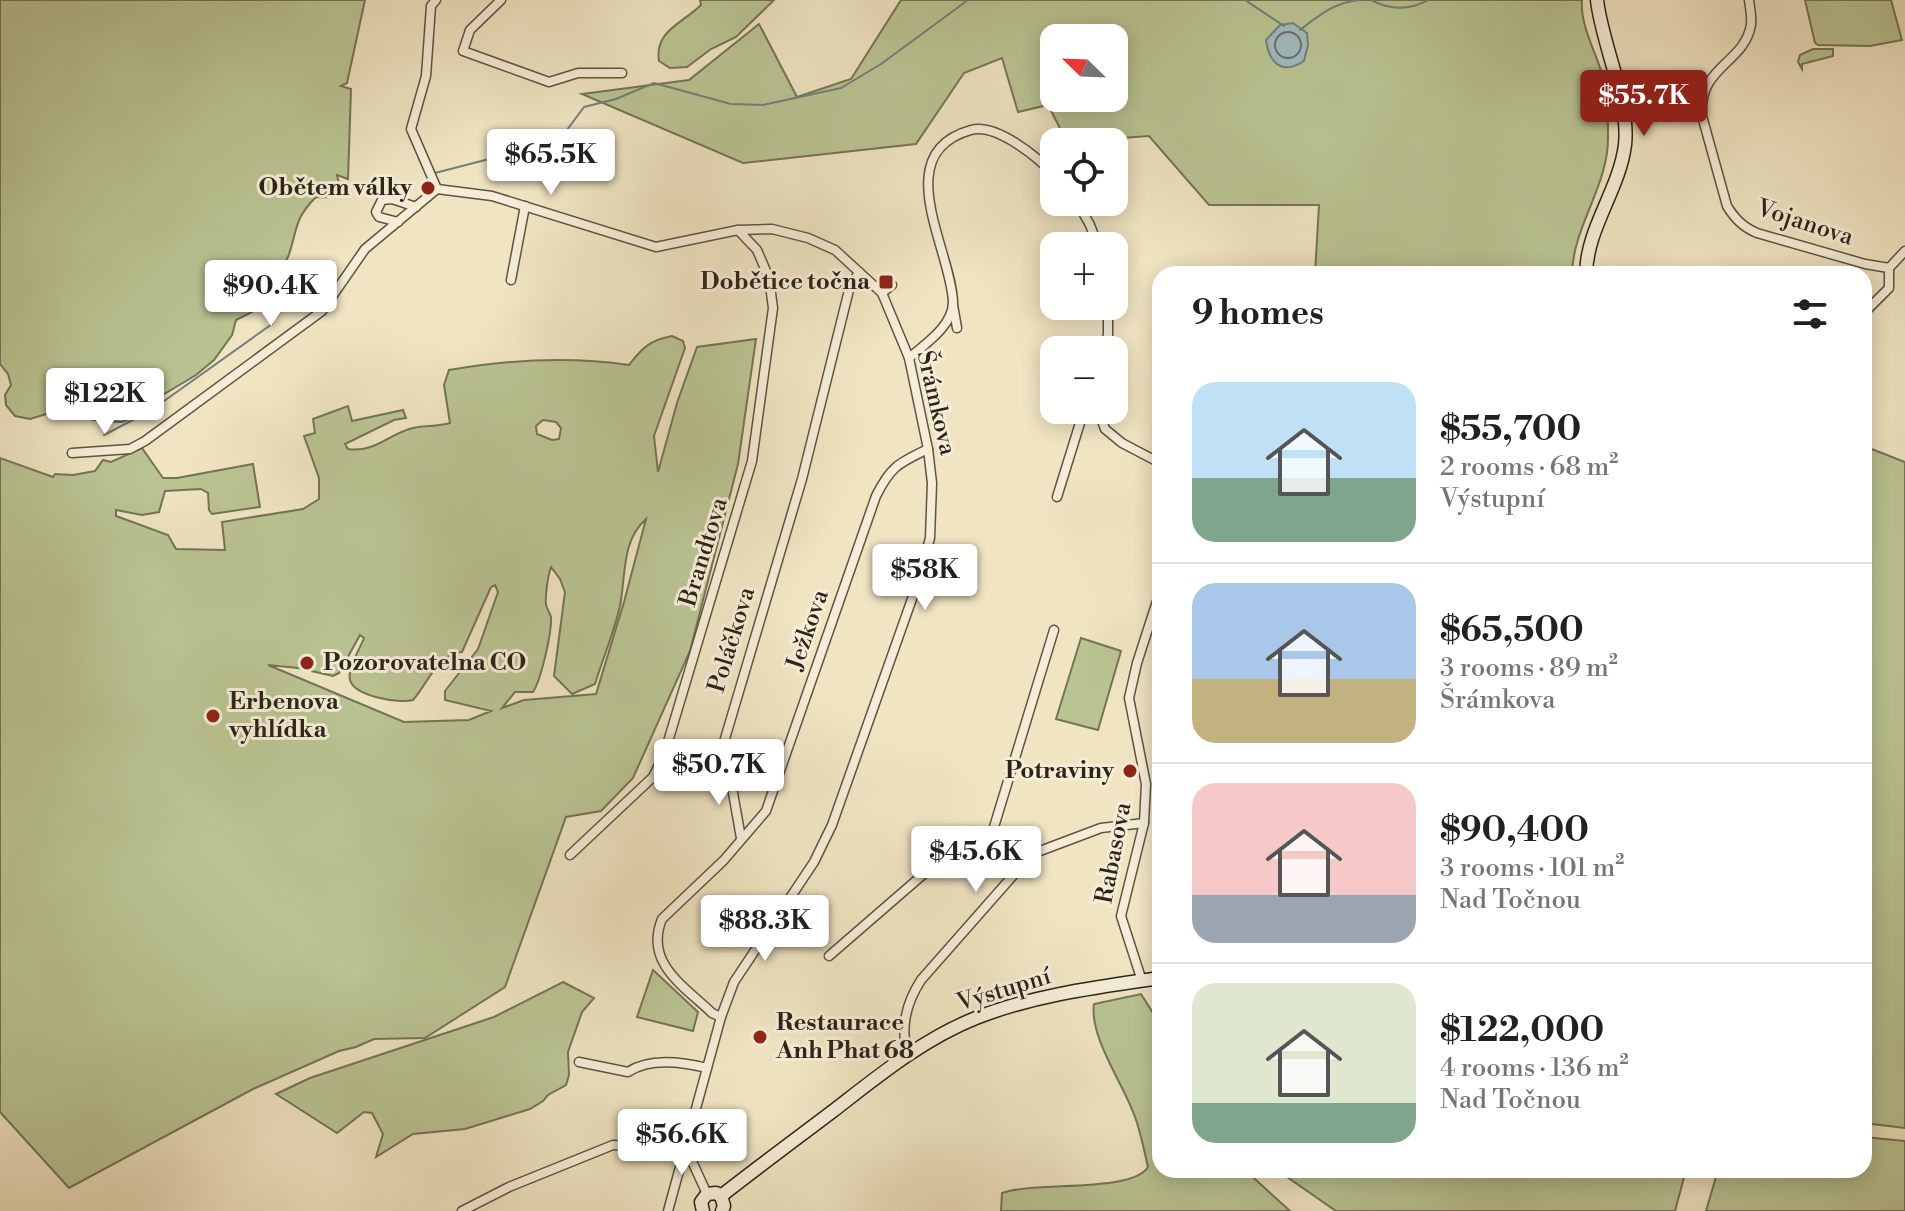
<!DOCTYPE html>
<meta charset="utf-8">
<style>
:root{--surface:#fff;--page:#f6f6f6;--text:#202124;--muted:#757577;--line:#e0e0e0;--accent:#8f2418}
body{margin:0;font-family:"Libre Bodoni",serif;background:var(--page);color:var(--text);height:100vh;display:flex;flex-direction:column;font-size:30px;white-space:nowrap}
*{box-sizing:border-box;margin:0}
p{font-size:26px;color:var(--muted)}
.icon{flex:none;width:44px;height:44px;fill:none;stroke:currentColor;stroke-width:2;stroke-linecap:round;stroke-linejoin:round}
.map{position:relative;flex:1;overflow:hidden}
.drawer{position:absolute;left:1152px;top:266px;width:720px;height:912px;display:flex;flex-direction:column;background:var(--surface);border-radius:24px;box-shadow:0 4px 20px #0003}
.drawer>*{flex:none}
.needle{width:52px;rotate:293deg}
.controls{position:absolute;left:1040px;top:24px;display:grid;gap:16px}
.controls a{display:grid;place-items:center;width:88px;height:88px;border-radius:16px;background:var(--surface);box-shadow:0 4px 20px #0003;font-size:40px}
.price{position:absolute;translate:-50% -68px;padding:0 18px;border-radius:8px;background:#fff;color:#222;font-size:26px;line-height:52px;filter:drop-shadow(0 2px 4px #0008)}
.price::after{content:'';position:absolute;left:50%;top:48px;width:24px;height:18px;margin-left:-12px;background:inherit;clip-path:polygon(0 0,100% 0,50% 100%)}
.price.selected{background:var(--accent);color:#fff}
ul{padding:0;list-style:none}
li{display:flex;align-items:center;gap:24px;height:200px;padding:0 40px}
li+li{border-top:2px solid var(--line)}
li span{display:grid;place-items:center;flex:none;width:224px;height:160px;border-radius:24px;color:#555}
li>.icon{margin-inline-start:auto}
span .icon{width:96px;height:96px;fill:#fffc;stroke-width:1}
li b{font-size:34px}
h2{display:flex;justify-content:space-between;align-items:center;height:96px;padding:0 40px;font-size:34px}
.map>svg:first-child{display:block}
.green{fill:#bac493;stroke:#747456;stroke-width:2;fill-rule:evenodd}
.water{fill:#a1bbbf;stroke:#737f7c;stroke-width:2}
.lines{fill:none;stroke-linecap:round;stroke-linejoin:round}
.shore{stroke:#67706c;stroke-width:2}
.stream{stroke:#737f7c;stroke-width:2}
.street-casing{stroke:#5e5442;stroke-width:11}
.secondary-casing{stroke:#2d2418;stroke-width:15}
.street{stroke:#f5edd7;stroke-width:8}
.secondary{stroke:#f5edd7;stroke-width:12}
.poi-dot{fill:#8f2418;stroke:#f5edd7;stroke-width:3}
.labels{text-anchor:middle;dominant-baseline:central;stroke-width:6;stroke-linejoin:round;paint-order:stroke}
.poi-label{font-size:24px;font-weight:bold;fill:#2d2418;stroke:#f5edd7;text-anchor:end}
.street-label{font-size:24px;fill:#2d2418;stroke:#f5edd7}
</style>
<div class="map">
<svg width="1905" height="1211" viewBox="0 0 1905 1211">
<rect width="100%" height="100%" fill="#f0e4c2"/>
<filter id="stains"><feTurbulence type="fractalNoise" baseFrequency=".0025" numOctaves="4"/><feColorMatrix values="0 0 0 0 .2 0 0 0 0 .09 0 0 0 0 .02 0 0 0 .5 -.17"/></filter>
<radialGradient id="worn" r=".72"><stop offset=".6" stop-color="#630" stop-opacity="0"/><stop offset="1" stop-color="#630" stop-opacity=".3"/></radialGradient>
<g class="green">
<path d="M0 0H365L347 83 341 86 351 89 348 179 337 175 340 188C333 200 328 197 316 197 310 203 304 210 300 218 292 235 293 258 278 271 273 276 266 276 260 279L263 301 258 309 236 320 232 335 214 360 196 375 161 396 148 411 122 422 100 421 53 412 30 419 15 416 6 405 5 395 11 385 8 374 0 364Z"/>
<path d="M700 0H774L736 37 711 49 687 67 670 68 659 61C654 31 683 23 701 5Z"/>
<path d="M901 0H1582C1580 26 1596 52 1603 77 1608 95 1608 119 1608 138 1608 187 1573 226 1572 274H1315L1319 205H1209L1149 136 1067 142 1048 105 1018 112 1002 58 964 73 916 144 743 163 582 94 689 80 759 24 797 97 851 79ZM1054 38H1114V98H1054Z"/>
<polygon points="1805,0 1891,0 1902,40 1870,46 1818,45 1815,43"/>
<polygon points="1813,49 1833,49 1833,56 1802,64 1802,69 1798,62 1800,55"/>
<path d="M672 336 683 341 685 348 654 436 658 472 677 403 697 347 756 339 738 464 690 651 633 778 601 811 566 817 505 987 425 1038 374 1039 356 1047 339 1051 253 1089 69 1188 0 1112V458L53 477 55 474 73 475 95 471 103 460 111 462 142 448 163 478H177L253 464 260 507 212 514 209 510 208 493 201 489 165 491 159 512 142 515 116 510V516L168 535 176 549 225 550 222 522 303 509 319 499V478L304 436 315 433 313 419 348 406 352 421 403 410 406 418 394 420 345 444 348 449C375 453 388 434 413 428 425 425 437 427 450 423L444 385 449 370C507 360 570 356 629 365 642 348 650 340 672 336ZM543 420 556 422 561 428 559 439 552 440 537 434 536 426ZM646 519 624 602 596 694 524 700 502 708 515 692H533C541 680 552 632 551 617 550 613 547 609 546 605 545 596 548 575 551 567L560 579 565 592 554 676 572 694 595 684C603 658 614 632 620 606 626 576 621 541 646 519ZM495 585 498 592 478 649 445 691V700L491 711 469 720 404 722 268 665 298 668 333 676 339 673 360 635 364 638C360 649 347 668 350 680 354 696 399 704 413 700 428 684 437 653 462 652L491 587Z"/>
<polygon points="1864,446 1905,462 1905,1128 1864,1123"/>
<polygon points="1081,638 1121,651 1098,730 1056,719"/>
<polygon points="653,970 698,1012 693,1031 637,1017"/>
<polygon points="563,982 594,998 582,1012 568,1052 569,1075 566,1085 548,1095 543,1101 530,1109 465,1129 413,1134 376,1157 383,1134 372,1113 364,1112 337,1133 276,1094 310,1078 494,1017"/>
<path d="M1141 994 1160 1024V1170H1245L1290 1211H1001L1002 1193C1035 1181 1132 1193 1148 1167 1144 1150 1141 1133 1135 1117 1124 1085 1089 1037 1094 1004Z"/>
<polygon points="1864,1137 1905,1141 1905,1211 1706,1211 1718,1170 1864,1170"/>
<polygon points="1277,1170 1686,1170 1675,1211 1336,1211"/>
</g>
<path class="water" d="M1293 23 1307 33 1308 45 1304 61C1281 76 1269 62 1266 40L1280 25Z"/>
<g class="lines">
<circle class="shore" cx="1288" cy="45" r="13"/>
<g class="stream">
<polyline points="1245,0 1284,26"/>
<path d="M1371 0C1390 10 1408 11 1428 0"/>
<path d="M1300 30C1319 15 1335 2 1360 0"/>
<polyline points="435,173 493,158 540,158 549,154 584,107 616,99 654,83 731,104 763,105 841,88 881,64 968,0"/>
<polyline points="104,435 150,411 272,324"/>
</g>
<defs>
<g id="street">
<polyline points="436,0 431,6 426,76 411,129 437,189"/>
<polyline points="501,0 470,30 463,51 549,82 578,73 622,73"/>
<path d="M1749 0C1750 8 1752 17 1751 25 1744 64 1698 66 1702 116L1727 206C1735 219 1743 227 1757 233L1865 264 1889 268 1905 251"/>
<polyline points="437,189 492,196 656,247 738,230 772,229 808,238 835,250 882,293 909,358 928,449 932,483 930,538 919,579 832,825 814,862 734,982 721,1017 668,1211"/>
<polyline points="1077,202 1090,225 1098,246"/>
<polyline points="398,222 379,217 376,212 382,200 392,199 416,207"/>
<polyline points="511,280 525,206"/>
<polyline points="882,293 892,285"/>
<polyline points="953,305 957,328"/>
<polyline points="1864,313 1889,288 1889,268"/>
<polyline points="1103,350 1108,335 1108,306"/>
<path d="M909 358C925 344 953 326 953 302 951 249 888 153 971 130 996 123 1038 157 1054 175"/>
<polyline points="1098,410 1105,429 1122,443 1160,463"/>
<polyline points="72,453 130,449 145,441 322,311 365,249 437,189"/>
<polyline points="1057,497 1084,410"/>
<polyline points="741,838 724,742 802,479 849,290 859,272"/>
<polyline points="1032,854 987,850 1054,630"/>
<polyline points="570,855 653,777 664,755 752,461 773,308 769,278 757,250 738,230"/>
<polyline points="829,956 941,859 987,850"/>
<polyline points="1142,981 1121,916 1144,823 1146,784 1129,698 1137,663 1160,592"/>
<path d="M721 1017 712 1013C684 986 644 963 662 919L724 860 766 811 876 496C891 466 899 463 928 449"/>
<path d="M907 1057C901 1027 905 1005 921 980L1032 854 1101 828 1144 823"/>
<path d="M579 1062 628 1072C650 1057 683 1062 707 1068"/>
<polyline points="686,1148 707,1194"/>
<polyline points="462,1211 509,1187 613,1145 685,1147"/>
</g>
<g id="secondary">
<path d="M1586 274C1587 227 1619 191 1625 145 1630 101 1602 45 1597 0"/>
<path d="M721 1196C758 1167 796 1139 833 1111 877 1077 923 1039 976 1018 1034 995 1098 987 1160 978"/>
<polyline points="721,1196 724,1206 722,1211"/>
<polyline points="703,1211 701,1202 707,1194 716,1193 721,1196"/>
</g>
</defs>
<use href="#street" class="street-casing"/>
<use href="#secondary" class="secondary-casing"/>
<use href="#street" class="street"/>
<use href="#secondary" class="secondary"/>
</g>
<g class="poi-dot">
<circle cx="428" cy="188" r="8"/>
<rect x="878" y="274" width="16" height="16" rx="4"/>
<circle cx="307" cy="663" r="8"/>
<circle cx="213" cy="716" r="8"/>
<circle cx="1130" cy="771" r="8"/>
<circle cx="760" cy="1037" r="8"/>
</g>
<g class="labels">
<g class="poi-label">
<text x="412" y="188">Obětem války</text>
<text x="870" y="282">Dobětice točna</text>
<text x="323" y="663" text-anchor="start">Pozorovatelna CO</text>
<text x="229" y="702" text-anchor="start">Erbenova<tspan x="229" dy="28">vyhlídka</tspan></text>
<text x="1114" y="771">Potraviny</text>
<text x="776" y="1023" text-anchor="start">Restaurace<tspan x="776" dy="28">Anh Phat 68</tspan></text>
</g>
<g class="street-label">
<text transform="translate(1805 223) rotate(18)">Vojanova</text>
<text transform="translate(936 403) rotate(77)">Šrámkova</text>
<text transform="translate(704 552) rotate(-73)">Brandtova</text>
<text transform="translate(808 630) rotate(-71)">Ježkova</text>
<text transform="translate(732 640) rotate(-73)">Poláčkova</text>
<text transform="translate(1114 853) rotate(-79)">Rabasova</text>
<text transform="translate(1004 990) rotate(-17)">Výstupní</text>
</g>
</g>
<rect width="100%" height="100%" filter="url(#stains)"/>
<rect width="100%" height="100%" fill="url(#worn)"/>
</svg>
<div class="controls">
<a><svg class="needle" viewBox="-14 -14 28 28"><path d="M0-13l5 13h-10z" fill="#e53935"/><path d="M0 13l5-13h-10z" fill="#757577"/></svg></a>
<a><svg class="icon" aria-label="locate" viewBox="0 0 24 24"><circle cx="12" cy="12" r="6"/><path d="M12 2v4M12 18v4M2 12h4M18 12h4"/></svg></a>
<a>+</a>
<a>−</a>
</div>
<b class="price selected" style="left:1644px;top:138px">$55.7K</b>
<b class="price" style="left:551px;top:197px">$65.5K</b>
<b class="price" style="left:271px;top:328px">$90.4K</b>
<b class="price" style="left:105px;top:436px">$122K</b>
<b class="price" style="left:925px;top:612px">$58K</b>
<b class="price" style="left:719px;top:807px">$50.7K</b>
<b class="price" style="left:976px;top:894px">$45.6K</b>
<b class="price" style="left:765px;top:963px">$88.3K</b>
<b class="price" style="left:682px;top:1177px">$56.6K</b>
<section class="drawer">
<h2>9 homes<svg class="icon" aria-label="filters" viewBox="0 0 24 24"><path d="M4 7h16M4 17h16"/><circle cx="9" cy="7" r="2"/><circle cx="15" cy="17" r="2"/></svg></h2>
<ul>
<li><span style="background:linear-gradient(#bfe0f5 60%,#7fa58c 0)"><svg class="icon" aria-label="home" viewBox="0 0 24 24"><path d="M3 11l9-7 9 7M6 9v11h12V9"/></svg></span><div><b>$55,700</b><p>2 rooms · 68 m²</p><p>Výstupní</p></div></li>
<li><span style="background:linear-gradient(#a9c7e8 60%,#c2b280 0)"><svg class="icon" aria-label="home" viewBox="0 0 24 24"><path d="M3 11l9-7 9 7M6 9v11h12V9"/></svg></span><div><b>$65,500</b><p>3 rooms · 89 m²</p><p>Šrámkova</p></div></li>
<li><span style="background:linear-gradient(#f6c9c9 70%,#9aa5b1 0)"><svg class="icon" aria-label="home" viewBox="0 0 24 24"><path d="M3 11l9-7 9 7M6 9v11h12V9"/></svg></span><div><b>$90,400</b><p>3 rooms · 101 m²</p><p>Nad Točnou</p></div></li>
<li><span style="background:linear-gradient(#dfe7d0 75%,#7fa58c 0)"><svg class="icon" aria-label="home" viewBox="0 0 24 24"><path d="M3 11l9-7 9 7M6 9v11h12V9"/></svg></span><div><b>$122,000</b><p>4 rooms · 136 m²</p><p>Nad Točnou</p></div></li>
</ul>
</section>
</div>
